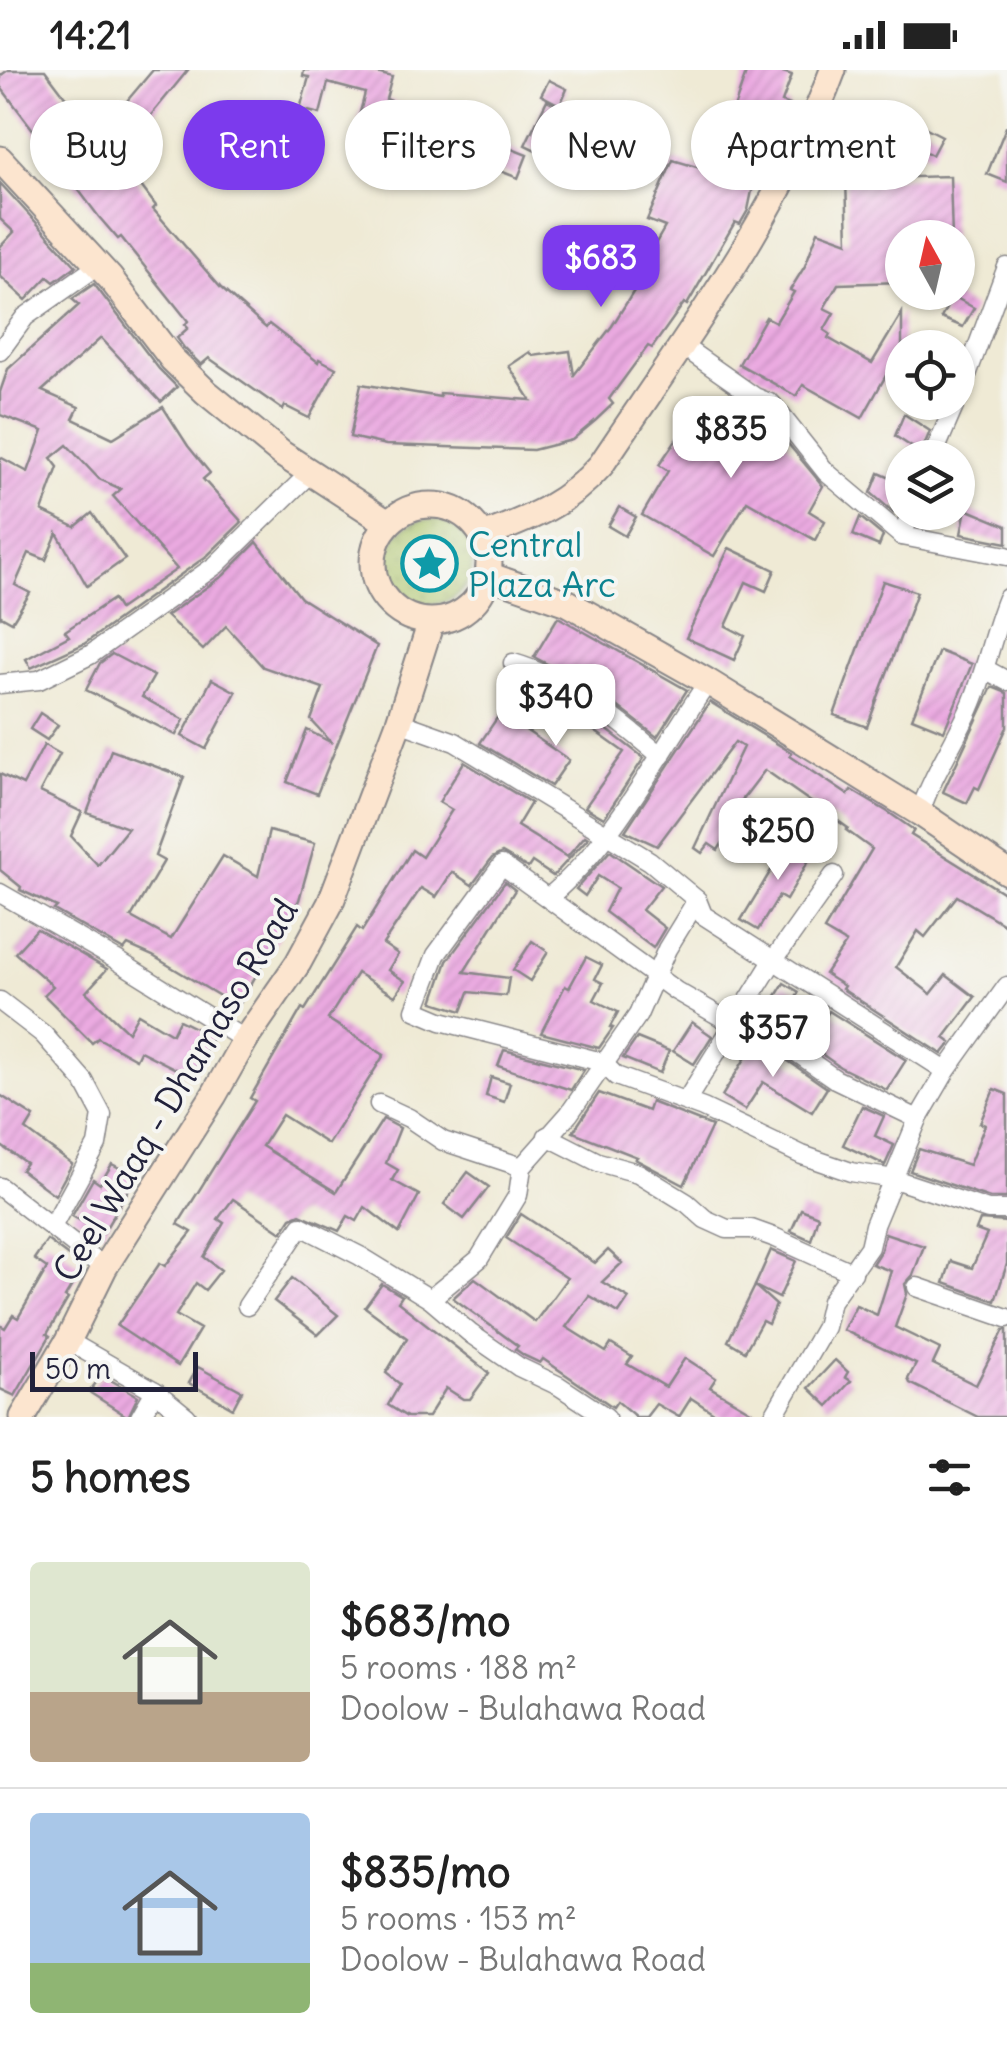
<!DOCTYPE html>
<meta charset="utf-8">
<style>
:root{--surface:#fff;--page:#f2f2f2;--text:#222;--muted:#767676;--line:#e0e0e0;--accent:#7c3aed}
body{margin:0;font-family:Delius,sans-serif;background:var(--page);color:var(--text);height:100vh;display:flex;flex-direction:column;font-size:38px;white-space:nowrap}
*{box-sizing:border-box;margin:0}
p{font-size:32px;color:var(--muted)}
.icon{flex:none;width:55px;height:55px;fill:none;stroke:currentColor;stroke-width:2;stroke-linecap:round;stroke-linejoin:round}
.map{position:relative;height:1347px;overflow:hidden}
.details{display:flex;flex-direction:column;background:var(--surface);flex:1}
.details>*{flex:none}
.banner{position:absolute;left:30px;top:30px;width:948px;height:90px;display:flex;gap:20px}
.needle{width:65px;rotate:352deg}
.tools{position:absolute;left:885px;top:150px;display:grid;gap:20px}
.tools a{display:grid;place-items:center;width:90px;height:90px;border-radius:50%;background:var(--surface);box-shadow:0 2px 8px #0004;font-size:50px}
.scale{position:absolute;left:30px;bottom:25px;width:168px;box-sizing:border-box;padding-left:10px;border:5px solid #22223b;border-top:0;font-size:28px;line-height:35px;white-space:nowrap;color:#22223b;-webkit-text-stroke:8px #f6f6f2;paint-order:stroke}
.price{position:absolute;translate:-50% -85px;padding:0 22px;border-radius:20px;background:#fff;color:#222;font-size:32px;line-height:65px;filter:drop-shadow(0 2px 5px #0008)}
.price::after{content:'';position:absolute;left:50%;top:60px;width:30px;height:22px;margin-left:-15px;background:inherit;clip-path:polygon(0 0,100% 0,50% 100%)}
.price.on{background:var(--accent);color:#fff}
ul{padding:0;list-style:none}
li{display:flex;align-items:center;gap:30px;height:250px;padding:0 30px}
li+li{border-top:2px solid var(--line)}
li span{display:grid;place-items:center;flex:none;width:280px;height:200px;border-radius:10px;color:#555}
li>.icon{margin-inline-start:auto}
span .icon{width:120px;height:120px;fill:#fffc;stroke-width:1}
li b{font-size:42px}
h2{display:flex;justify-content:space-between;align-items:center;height:120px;padding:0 30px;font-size:42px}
.pill{padding:0 35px;border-radius:45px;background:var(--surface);box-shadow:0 2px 8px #0004;font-size:35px;line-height:90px}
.pill.on{background:var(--accent);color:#fff}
.status{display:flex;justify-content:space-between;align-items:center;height:70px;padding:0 50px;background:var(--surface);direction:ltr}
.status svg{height:28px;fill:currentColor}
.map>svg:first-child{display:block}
.grass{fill:url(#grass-dots);stroke:#667252;stroke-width:2.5}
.building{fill:url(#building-hatch)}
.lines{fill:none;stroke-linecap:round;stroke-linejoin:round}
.street-casing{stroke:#888688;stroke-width:21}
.secondary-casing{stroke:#888688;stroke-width:29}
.street{stroke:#fff;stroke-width:18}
.secondary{stroke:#fce5cf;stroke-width:25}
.labels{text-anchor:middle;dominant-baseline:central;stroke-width:8;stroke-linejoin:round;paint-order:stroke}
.culture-label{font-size:35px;fill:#0d838f;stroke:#f6f6f2;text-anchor:start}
.street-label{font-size:35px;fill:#22223b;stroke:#f6f6f2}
</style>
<div class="status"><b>14:21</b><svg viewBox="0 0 49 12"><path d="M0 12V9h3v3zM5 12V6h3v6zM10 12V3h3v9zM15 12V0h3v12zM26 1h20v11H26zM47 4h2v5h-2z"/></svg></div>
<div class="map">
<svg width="1007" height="1347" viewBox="0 0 1007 1347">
<defs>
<pattern id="grass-dots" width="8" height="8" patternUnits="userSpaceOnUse" patternTransform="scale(2.5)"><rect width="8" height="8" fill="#abc368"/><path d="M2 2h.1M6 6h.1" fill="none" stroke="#93a75b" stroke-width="1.8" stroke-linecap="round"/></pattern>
<pattern id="building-hatch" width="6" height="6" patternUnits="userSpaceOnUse" patternTransform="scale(2.5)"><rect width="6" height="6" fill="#ebaae1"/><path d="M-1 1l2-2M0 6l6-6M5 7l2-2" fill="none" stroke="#c992c2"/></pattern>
</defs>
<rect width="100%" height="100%" fill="#f6f6f2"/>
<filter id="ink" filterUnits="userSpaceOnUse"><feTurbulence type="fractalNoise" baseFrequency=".01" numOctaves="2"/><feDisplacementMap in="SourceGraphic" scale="20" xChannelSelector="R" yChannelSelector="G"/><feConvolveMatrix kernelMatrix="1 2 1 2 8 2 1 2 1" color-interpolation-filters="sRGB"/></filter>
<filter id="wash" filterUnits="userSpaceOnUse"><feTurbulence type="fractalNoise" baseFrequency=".0048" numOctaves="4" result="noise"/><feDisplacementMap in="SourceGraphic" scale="40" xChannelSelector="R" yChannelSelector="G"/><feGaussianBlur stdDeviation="2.25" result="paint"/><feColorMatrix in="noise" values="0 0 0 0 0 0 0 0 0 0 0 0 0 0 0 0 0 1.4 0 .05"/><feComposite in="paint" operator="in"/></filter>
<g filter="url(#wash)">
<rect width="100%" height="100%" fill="#efead5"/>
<circle class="grass" cx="430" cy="492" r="43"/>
<g id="blocks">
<g class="building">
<polygon points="8,0 45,0 82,49 87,44 156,136 153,139 221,218 266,258 269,254 318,292 319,289 336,298 309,348 285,336 283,340 209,288 201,295 184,278 177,268 188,258 185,255 188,251 121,167 118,169 99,147 0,16 0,6"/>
<polygon points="153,0 188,0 147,50 126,32"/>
<polygon points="304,0 365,0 392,7 386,29 527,85 518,108 380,53 379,56 358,50 365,23 328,13 320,44 300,39 309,7 303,6"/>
<polygon points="747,0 777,0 792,5 782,32 790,35 777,67 772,65 753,116 748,140 740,154 735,152 687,235 684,233 652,278 648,276 609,329 613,334 596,350 572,370 533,380 386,375 350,367 361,314 440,327 440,323 531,330 509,296 530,282 533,286 570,281 574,305 612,256 642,208 637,206 665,157 647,150 673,90 717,103 736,52 730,50"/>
<polygon points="549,10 567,19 560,35 541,25"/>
<polygon points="547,30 572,42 548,86 525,75"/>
<polygon points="909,49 942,66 932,85 899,68"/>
<polygon points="1006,57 1007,57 1007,112 987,104"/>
<polygon points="950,106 952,168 902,168 902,212 838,214 824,238 834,243 824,260 830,264 828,268 872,293 902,243 902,298 893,293 862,348 803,315 796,326 739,294 766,247 776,252 794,222 790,220 805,196 818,161 848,172 846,109"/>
<polygon points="0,113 76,196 54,212 48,207 26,230 0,206 0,177 14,162 0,149"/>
<polygon points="94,214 159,299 177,317 161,332 101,268 42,321 79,337 73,349 113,368 163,337 188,376 210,403 203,409 242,452 208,485 84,574 31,598 26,589 69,566 65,561 113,529 119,539 177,499 113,426 121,419 99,409 67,375 51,388 58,397 42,441 75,457 92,443 125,489 87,516 57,463 46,490 29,483 15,515 30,523 12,552 1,546 0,548 0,387 28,402 43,361 0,345 0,322 8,299 79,235 72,229"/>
<polygon points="953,226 974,238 963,257 941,248"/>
<polygon points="703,330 754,369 770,352 823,416 809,441 825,451 815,470 747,431 714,486 642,445 668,401 659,395"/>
<polygon points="904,344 930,361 921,383 895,366"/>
<polygon points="879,403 902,413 902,433 896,435 893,442 871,423"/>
<polygon points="619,437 636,447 625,466 608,456"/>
<polygon points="966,439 1007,456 1007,473 961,464"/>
<polygon points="860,447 883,466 879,476 853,465"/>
<polygon points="257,472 301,528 377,576 317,724 287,712 307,660 332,673 311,650 323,618 263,597 226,556 203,580 166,546 224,505"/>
<polygon points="729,478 775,500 766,521 746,512 726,556 745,566 734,590 686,568"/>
<polygon points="883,511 917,522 867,657 834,645"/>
<polygon points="558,547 687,620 657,667 598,621 534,587"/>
<polygon points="939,581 972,594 944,661 912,648"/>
<polygon points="112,584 154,606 142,627 184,650 176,665 86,620 100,593"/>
<polygon points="212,609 236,622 206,679 182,666"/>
<polygon points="532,613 584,642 644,688 604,748 585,737 624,682 547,627 524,659 569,690 551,716 480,673 499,645 506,650"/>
<polygon points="992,617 1007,623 1007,657 979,719 975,717 967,733 943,722"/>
<polygon points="710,632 792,683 790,686 848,725 851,720 888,742 914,760 911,765 1007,825 1007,856 957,826 925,867 918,861 896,897 931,924 946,905 975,927 944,968 951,973 942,984 842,919 844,916 825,904 846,873 824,860 872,779 846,760 848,758 765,700 723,755 731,760 718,780 709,774 702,783 695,778 743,677 735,672 657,776 625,761"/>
<polygon points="40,643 58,655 47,670 30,659"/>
<polygon points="44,675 60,684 40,722 82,742 71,766 98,795 128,758 87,743 111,680 184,707 155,786 164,791 131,847 171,869 223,786 258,806 269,761 315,773 299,830 238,937 153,886 128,875 124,880 54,840 57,837 20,820 21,817 0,800 0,704 23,715"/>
<polygon points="464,692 531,733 517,756 567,787 585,766 588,768 553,806 532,792 528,798 502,783 492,788 472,815 452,802 436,827 421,818 383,874 398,884 388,900 405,911 395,926 357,903 328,949 384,985 328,1074 282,1045 262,1076 336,1122 383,1049 400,1058 386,1093 398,1100 392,1110 419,1125 399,1163 365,1137 357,1151 348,1146 339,1161 300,1144 291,1148 282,1162 233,1129 218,1149 224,1153 204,1187 221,1200 205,1220 196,1213 176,1245 200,1259 178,1296 117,1256 160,1193 165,1196 192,1162 178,1154 255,1031 250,1028 302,938 305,940 357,857 362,861 412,780 422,787 452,740 439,732"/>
<polygon points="790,769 813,783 786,830 779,826 758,860 741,850"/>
<polygon points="610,781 661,816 642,840 665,858 653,878 605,842 617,818 598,806 585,826 576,819"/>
<polygon points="505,812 515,820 464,902 509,908 506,926 469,922 462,941 433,932 447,891"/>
<polygon points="37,859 107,899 86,922 128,962 138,944 172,964 179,950 213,967 192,1007 140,981 136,989 98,968 92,973 44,925 53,916 15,883"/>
<polygon points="532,871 548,882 530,911 513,900"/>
<polygon points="586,887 602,895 595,909 603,913 594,930 618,942 610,957 613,958 599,978 541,963 565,916 569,918"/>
<polygon points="784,913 799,922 790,936 821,954 829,941 906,990 887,1020 840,997 780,955 761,950"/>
<polygon points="692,952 712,966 694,994 673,981"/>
<polygon points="637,968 669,981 660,1003 623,988"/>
<polygon points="754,974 768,977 827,1018 812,1042 763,1012 745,1040 722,1026"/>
<polygon points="504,980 584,1000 571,1020 498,996"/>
<polygon points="491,1007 510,1013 504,1032 486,1026"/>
<polygon points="994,1019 1007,1024 1007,1128 990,1128 910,1101 919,1079 969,1095 985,1055 980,1053"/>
<polygon points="599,1023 648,1041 651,1032 712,1056 684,1115 635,1089 637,1087 573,1062"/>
<polygon points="0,1025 34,1047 26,1060 72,1094 55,1125 21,1100 26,1093 0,1075"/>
<polygon points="862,1036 884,1046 875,1066 894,1075 885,1095 843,1075"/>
<polygon points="112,1094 136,1107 103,1163 72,1146 93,1109 100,1114"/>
<polygon points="468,1102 489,1117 464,1149 444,1134"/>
<polygon points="801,1139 818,1146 811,1170 791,1161"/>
<polygon points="521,1144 595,1193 608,1180 622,1193 602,1212 629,1228 619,1243 589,1226 566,1257 606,1282 611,1274 632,1287 627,1294 666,1317 685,1288 716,1308 710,1317 761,1347 720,1347 691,1328 679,1347 656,1334 646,1347 636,1347 617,1331 613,1337 543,1289 540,1293 525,1286 515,1279 518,1276 453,1228 475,1208 535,1252 567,1208 506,1168"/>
<polygon points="980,1150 1007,1152 1007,1194 995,1231 944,1213 951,1191 972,1198 987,1164 976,1160"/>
<polygon points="885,1163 924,1176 913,1205 905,1214 907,1224 895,1257 940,1279 933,1294 976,1315 1004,1260 1007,1260 1007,1347 978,1347 910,1313 908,1309 916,1294 843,1260 856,1235 877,1245 891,1201 872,1194 881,1180"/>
<polygon points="47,1170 83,1197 65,1227 68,1229 47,1264 50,1266 15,1326 0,1319 0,1255 5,1258 13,1245 18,1248 47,1198 34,1189"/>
<polygon points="771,1180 796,1191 779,1228 755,1216"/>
<polygon points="292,1208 338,1245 318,1265 274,1231"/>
<polygon points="382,1214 402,1226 398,1232 489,1303 470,1329 463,1329 446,1318 428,1347 407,1347 388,1335 400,1314 386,1303 407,1268 365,1237"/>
<polygon points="755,1216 776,1235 768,1254 762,1251 745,1281 728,1271"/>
<polygon points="835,1290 848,1302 845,1307 851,1311 828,1336 809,1318"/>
<polygon points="198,1297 242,1321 233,1338 189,1313"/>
<polygon points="102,1305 138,1326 128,1347 89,1322"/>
</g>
</g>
</g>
<g filter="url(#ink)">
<use href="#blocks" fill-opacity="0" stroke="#888688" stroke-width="2.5"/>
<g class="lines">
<defs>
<g id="street">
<polyline points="681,275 755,327 772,334 826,402 902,466 1007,486"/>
<polyline points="0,281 25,247 99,195"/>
<polyline points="958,329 1007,197"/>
<polyline points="932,388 956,332"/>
<polyline points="902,466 911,442"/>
<path d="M513 593C569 609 617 649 661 686"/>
<polyline points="985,599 1007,611"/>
<polyline points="0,614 39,610 90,585 216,495 309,404"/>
<polyline points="399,652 455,672 650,791 697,830 703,845 946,1001"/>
<path d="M920 743C932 705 954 674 970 638 986 602 992 564 1007 528"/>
<polyline points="0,823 115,889 245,970"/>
<path d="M549 827C616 770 658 684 708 612"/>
<polyline points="0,931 43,964 84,1011 102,1045 97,1075 52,1157"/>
<polyline points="686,1031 773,891 834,805"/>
<polyline points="379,1034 409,1048 443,1071 522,1097"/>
<polyline points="918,1049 835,1009 773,966 735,955 676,921 502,795 436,885 415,940 441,951 602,992 616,1006 703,1038 802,1085 851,1102 894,1109 988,1140 1007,1140"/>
<polyline points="547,1066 598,1092 638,1103 687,1133 705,1149 727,1159 751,1159 776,1168 853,1203"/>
<polyline points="0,1117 104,1198"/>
<polyline points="917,1217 1007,1248"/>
<polyline points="430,1229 479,1189 518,1125 522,1097 569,1044 638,945 667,879 697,830"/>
<polyline points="247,1236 301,1156 360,1186 430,1229 471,1264 519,1297 559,1316 606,1347"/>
<polyline points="68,1271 155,1321 187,1347"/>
<polyline points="140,1347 155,1321"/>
<polyline points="773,1347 825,1257 831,1231 869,1177 874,1155 918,1049 946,1001 1007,916"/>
</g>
<g id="secondary">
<polyline points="0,89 110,208 172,289 206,322 282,384 388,453"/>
<circle cx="431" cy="493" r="58"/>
<path d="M483 466C531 448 567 434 601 395 685 269 780 143 833 0"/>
<polyline points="488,505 568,533 708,612 920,743 1007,802"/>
<polyline points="23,1347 68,1271 104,1198 214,1025 245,970 298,893 330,834 399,652 431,552"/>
</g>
</defs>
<use href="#street" class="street-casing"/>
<use href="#secondary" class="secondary-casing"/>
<use href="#street" class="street"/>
<use href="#secondary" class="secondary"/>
</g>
</g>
<defs>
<symbol id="sight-ring" viewBox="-11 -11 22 22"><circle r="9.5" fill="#f6f6f2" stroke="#0f9aa8" stroke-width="1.5"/><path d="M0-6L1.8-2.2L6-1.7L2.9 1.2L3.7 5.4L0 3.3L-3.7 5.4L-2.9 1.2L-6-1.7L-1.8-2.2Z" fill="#0f9aa8"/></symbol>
</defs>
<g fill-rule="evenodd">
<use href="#sight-ring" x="398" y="462" width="63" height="63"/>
</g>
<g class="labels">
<g class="culture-label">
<text x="468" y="474">Central<tspan x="468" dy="40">Plaza Arc</tspan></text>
</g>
<g class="street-label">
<text transform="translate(175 1020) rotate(-59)">Ceel Waaq - Dhamaso Road</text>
</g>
</g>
</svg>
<div class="tools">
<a><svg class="needle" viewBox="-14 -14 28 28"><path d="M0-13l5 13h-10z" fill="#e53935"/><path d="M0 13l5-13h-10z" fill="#767676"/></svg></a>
<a><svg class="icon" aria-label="locate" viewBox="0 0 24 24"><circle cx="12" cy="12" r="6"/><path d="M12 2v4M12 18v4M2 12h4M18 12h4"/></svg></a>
<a><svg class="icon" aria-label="layers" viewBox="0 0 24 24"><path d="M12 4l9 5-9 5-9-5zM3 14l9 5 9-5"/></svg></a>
</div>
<div class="scale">50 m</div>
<b class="price on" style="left:601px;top:240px">$683</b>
<b class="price" style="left:731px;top:411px">$835</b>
<b class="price" style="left:556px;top:679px">$340</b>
<b class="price" style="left:778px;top:813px">$250</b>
<b class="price" style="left:773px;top:1010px">$357</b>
<div class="banner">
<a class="pill">Buy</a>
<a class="pill on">Rent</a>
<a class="pill">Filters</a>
<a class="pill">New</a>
<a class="pill">Apartment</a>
</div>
</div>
<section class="details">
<h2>5 homes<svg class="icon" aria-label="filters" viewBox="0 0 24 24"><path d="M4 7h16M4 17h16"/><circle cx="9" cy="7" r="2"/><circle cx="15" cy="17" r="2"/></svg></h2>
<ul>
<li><span style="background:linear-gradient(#dfe7d0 65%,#b9a48a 0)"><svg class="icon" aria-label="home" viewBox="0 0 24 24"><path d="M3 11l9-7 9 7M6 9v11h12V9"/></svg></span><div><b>$683/mo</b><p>5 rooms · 188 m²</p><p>Doolow - Bulahawa Road</p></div></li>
<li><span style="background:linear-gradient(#a9c7e8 75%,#8fb573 0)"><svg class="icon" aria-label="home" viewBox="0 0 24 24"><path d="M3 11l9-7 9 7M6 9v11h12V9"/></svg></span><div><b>$835/mo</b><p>5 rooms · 153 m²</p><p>Doolow - Bulahawa Road</p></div></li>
</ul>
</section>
